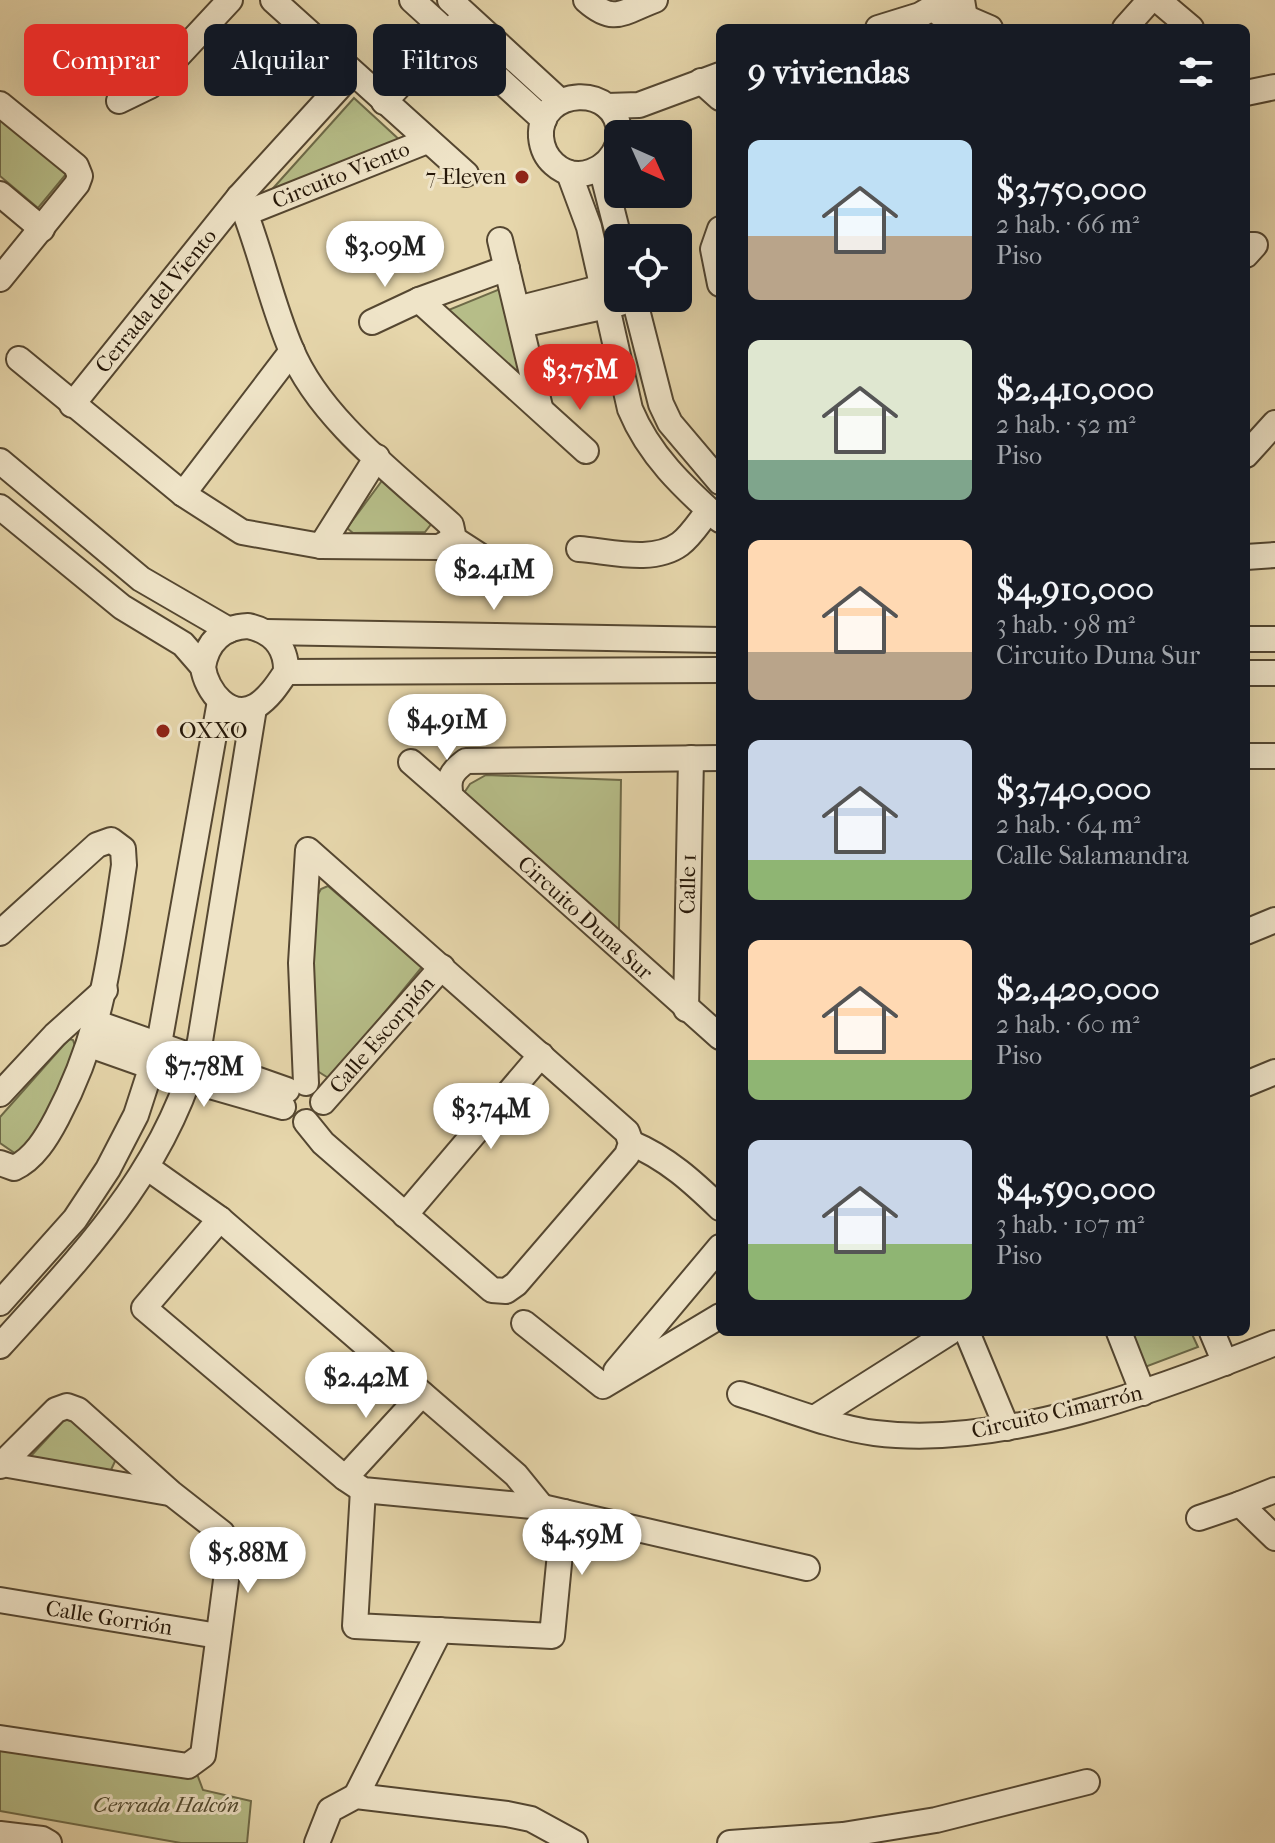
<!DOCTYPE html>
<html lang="es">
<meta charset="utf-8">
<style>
:root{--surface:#171b24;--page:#20242c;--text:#f1f3f6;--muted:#9ea1a6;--accent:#d93025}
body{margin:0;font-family:"IM FELL French Canon",serif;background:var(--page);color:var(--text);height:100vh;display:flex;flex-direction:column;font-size:30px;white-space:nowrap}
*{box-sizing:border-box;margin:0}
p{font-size:26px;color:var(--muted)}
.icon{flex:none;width:44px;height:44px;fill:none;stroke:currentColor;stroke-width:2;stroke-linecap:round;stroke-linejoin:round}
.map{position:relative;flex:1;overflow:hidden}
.side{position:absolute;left:716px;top:24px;width:534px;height:1312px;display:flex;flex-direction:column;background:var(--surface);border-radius:12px;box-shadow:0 8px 32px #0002}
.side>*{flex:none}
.hud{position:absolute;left:24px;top:24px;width:572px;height:72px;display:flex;gap:16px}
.needle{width:52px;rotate:135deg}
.controls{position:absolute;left:604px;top:120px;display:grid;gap:16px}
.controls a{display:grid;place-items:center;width:88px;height:88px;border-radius:12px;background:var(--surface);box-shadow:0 8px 32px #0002;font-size:40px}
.price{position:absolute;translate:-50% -68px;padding:0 18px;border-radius:28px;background:#fff;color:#222;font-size:26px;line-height:52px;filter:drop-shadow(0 2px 4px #0008)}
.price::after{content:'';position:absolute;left:50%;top:48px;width:24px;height:18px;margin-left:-12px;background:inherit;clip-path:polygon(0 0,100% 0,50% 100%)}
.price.active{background:var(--accent);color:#fff}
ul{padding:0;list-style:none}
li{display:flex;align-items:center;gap:24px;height:200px;padding:0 32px}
li span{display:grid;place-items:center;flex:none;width:224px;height:160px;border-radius:12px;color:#555}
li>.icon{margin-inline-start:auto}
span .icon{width:96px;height:96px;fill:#fffc;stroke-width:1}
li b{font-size:34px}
h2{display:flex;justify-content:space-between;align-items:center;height:96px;padding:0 32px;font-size:34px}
.pill{padding:0 28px;border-radius:12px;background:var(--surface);box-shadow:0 8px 32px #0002;font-size:28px;line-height:72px}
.pill.active{background:var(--accent);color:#fff}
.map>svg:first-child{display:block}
.green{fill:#b6bd88;stroke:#6e6a48;stroke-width:2}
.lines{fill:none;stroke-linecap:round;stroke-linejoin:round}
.minor-casing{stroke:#554731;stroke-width:28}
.minor{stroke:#efe4c8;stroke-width:24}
.poi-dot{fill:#8f2418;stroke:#efe4c8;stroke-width:3}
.labels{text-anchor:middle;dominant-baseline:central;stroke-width:6;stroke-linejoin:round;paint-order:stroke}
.street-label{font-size:22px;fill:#251708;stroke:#efe4c8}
.poi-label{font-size:22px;fill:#251708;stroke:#efe4c8;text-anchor:end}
.park-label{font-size:22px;font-style:italic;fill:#50492e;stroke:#efe4c8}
</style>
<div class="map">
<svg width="1275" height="1843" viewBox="0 0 1275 1843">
<rect width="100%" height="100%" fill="#e6d6ab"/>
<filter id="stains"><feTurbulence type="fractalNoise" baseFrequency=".0025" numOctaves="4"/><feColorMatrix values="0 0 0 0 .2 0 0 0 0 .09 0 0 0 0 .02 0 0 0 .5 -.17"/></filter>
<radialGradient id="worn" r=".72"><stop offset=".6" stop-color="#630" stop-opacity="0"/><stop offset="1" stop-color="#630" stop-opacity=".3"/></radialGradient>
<g class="green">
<polygon points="354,98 404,144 267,195"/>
<polygon points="0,118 67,173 38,208 0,176"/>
<polygon points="500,289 520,369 513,371 446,311"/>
<polygon points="384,478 432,523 425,532 353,533 347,528"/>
<polygon points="486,775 621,780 619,930 608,930 462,796 470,784"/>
<polygon points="328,886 422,967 330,1079 311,1067 316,1028 309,977 317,896 321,889"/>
<path d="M69 1039 73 1040C87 1068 35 1132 19 1156L0 1143V1117Z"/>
<polygon points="1132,1332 1191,1332 1198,1347 1145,1367"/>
<polygon points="67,1417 117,1457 110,1472 30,1457"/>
<polygon points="0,1746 197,1774 203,1790 251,1801 247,1843 181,1843 0,1811"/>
</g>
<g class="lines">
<defs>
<g id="minor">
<polyline points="273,0 466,174"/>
<polyline points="412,0 544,120"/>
<polyline points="450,0 560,101"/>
<path d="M586 0C614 25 623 12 655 0"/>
<polyline points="941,0 940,14 953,21 964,12 962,0"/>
<polyline points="1158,0 1191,28"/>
<polyline points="962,16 990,28"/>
<polyline points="878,28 920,15 939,4"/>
<polyline points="1125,28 1150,0"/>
<polyline points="701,81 720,98"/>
<polyline points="1246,93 1275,87"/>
<polyline points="119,101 150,86 230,0"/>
<polyline points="384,102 459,22"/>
<polyline points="0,104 76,166 80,176 77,184 0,279"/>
<polyline points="607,106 639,105 720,75"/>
<path d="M618 144C609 170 577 185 554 164 546 157 542 148 541 137 538 86 619 83 619 134"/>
<polyline points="601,167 619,238"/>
<path d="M569 173 589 227 630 409C649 455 683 487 720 520"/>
<polyline points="0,194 42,229"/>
<path d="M239 197C260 247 270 300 291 349 319 418 397 476 451 525L454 539 502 570"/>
<polyline points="246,213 427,141"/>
<polyline points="720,229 713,249 720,284"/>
<polyline points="500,240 540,407"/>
<polyline points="1246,245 1255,245 1246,255"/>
<polyline points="634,298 661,404 670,423 720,482"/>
<polyline points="419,300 586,451"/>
<polyline points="517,309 615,284"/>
<polyline points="372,322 419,300 507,268"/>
<polyline points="521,325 620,303"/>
<polyline points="19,359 183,494 242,532 321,546 439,547 454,539"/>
<polyline points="72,405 239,197 352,73"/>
<polyline points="1246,455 1275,423"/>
<polyline points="0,461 141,579 229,630"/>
<polyline points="183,494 292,351"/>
<polyline points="0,507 122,607 183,644 203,667"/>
<polyline points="321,546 377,457"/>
<path d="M579 549C609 551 653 564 680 544 691 536 700 521 709 510"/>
<polyline points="1246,557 1275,555"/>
<path d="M248 626C272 631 287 647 286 672 278 684 269 698 256 706 230 721 206 691 203 667 207 642 222 627 248 626Z"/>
<polyline points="266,632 720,640"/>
<polyline points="1246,639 1275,639"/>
<polyline points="286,672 720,670"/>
<polyline points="1246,673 1275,673"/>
<polyline points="1246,756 1275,756"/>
<path d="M720 758 466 761C451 772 447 779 451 797L720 1037"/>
<polyline points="411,762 451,797"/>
<polyline points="1246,932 1275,920"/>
<path d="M0 933 97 845 111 840 123 849 124 865C110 958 102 1033 57 1118 47 1137 34 1159 14 1168L0 1163"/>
<polyline points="686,1009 691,758"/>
<polyline points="97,1023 287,1090"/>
<polyline points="90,1045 189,1080 283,1107"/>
<polyline points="1246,1084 1275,1072"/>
<polyline points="0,1094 55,1035 105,990"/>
<polyline points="323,1102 442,967"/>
<polyline points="306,1122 323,1143 492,1290 506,1291 516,1284 627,1155 631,1143 627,1132 308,850 301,963 306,1083"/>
<path d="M631 1143C667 1158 693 1182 720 1208"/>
<polyline points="148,1168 220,1219 516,1475 542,1507"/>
<polyline points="405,1215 541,1055"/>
<polyline points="220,1219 144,1308 345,1478 363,1490 542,1507 807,1568"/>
<polyline points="0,1303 75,1219 108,1169 136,1115 159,1044 220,701"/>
<polyline points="524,1323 603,1386 720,1316"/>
<polyline points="967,1332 1007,1428"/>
<polyline points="1119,1332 1143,1393"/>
<polyline points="1212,1332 1225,1363"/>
<path d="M0 1346C85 1252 168 1168 200 1041L254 708"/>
<polyline points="616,1371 720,1247"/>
<path d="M740 1394C783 1407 830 1427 875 1433 1002 1449 1158 1390 1275 1343"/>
<polyline points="816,1417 950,1332"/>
<polyline points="2,1464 169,1493"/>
<polyline points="0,1466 56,1410 67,1406 78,1410 171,1493 222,1533 230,1550 203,1755 188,1766 0,1738"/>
<polyline points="345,1478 422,1394"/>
<polyline points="363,1490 355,1626 552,1636 564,1512"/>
<polyline points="1275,1490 1240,1504 1275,1538"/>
<polyline points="1199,1518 1240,1504"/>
<polyline points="0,1600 218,1636"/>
<polyline points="356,1796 440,1630"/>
<polyline points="0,1834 42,1839 49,1843"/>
<polyline points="317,1843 330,1810 356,1796 507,1814 531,1819 575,1843"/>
<polyline points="730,1843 843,1835 936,1820 1087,1782"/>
</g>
</defs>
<use href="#minor" class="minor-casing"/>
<use href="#minor" class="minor"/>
</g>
<g class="poi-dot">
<circle cx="522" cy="177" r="8"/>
<circle cx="163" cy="731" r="8"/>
</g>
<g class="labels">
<g class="street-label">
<text transform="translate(341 175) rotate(-22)">Circuito Viento</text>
<text transform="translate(156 301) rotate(-51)">Cerrada del Viento</text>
<text transform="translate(688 884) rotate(-89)">Calle 1</text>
<text transform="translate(585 918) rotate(42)">Circuito Duna Sur</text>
<text transform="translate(382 1035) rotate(-49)">Calle Escorpión</text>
<text transform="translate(1057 1412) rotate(-13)">Circuito Cimarrón</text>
<text transform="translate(109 1618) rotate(9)">Calle Gorrión</text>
</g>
<g class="poi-label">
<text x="506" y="177">7-Eleven</text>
<text x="179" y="731" text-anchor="start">OXXO</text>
</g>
<g class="park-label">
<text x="166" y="1805">Cerrada Halcón</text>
</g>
</g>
<rect width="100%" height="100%" filter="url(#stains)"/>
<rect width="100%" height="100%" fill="url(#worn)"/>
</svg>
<div class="controls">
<a><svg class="needle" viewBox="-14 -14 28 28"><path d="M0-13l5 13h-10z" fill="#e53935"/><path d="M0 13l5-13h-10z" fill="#9ea1a6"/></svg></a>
<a><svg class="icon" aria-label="locate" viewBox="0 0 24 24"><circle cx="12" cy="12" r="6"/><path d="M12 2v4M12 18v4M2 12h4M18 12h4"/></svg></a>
</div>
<b class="price" style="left:385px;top:289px">$3.09M</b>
<b class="price active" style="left:580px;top:412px">$3.75M</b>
<b class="price" style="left:494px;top:612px">$2.41M</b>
<b class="price" style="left:447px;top:762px">$4.91M</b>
<b class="price" style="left:204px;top:1109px">$7.78M</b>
<b class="price" style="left:491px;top:1151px">$3.74M</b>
<b class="price" style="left:366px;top:1420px">$2.42M</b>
<b class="price" style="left:582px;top:1577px">$4.59M</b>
<b class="price" style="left:248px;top:1595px">$5.88M</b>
<div class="hud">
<a class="pill active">Comprar</a>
<a class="pill">Alquilar</a>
<a class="pill">Filtros</a>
</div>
<section class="side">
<h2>9 viviendas<svg class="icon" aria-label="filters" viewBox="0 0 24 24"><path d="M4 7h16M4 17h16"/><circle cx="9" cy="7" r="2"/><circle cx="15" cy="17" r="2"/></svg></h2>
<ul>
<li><span style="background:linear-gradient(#bfe0f5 60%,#b9a48a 0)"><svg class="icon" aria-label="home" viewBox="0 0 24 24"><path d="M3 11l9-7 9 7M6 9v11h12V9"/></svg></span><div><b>$3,750,000</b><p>2 hab. · 66 m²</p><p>Piso</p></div></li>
<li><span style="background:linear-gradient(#dfe7d0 75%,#7fa58c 0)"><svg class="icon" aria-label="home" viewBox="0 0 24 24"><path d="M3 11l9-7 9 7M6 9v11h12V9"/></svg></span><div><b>$2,410,000</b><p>2 hab. · 52 m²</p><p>Piso</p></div></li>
<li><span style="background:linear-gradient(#ffd9b3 70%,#b9a48a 0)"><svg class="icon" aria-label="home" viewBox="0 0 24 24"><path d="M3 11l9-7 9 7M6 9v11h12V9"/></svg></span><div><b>$4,910,000</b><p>3 hab. · 98 m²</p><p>Circuito Duna Sur</p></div></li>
<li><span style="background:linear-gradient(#c9d6e8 75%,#8fb573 0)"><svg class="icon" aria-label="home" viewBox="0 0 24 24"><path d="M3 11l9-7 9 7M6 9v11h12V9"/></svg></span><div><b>$3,740,000</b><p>2 hab. · 64 m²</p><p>Calle Salamandra</p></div></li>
<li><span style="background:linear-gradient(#ffd9b3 75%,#8fb573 0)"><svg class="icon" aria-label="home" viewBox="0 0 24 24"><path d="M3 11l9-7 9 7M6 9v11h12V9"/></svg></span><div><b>$2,420,000</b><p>2 hab. · 60 m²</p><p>Piso</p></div></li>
<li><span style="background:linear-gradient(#c9d6e8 65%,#8fb573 0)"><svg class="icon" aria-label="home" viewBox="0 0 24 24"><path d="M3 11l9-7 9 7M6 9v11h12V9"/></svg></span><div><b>$4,590,000</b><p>3 hab. · 107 m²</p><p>Piso</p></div></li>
</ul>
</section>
</div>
